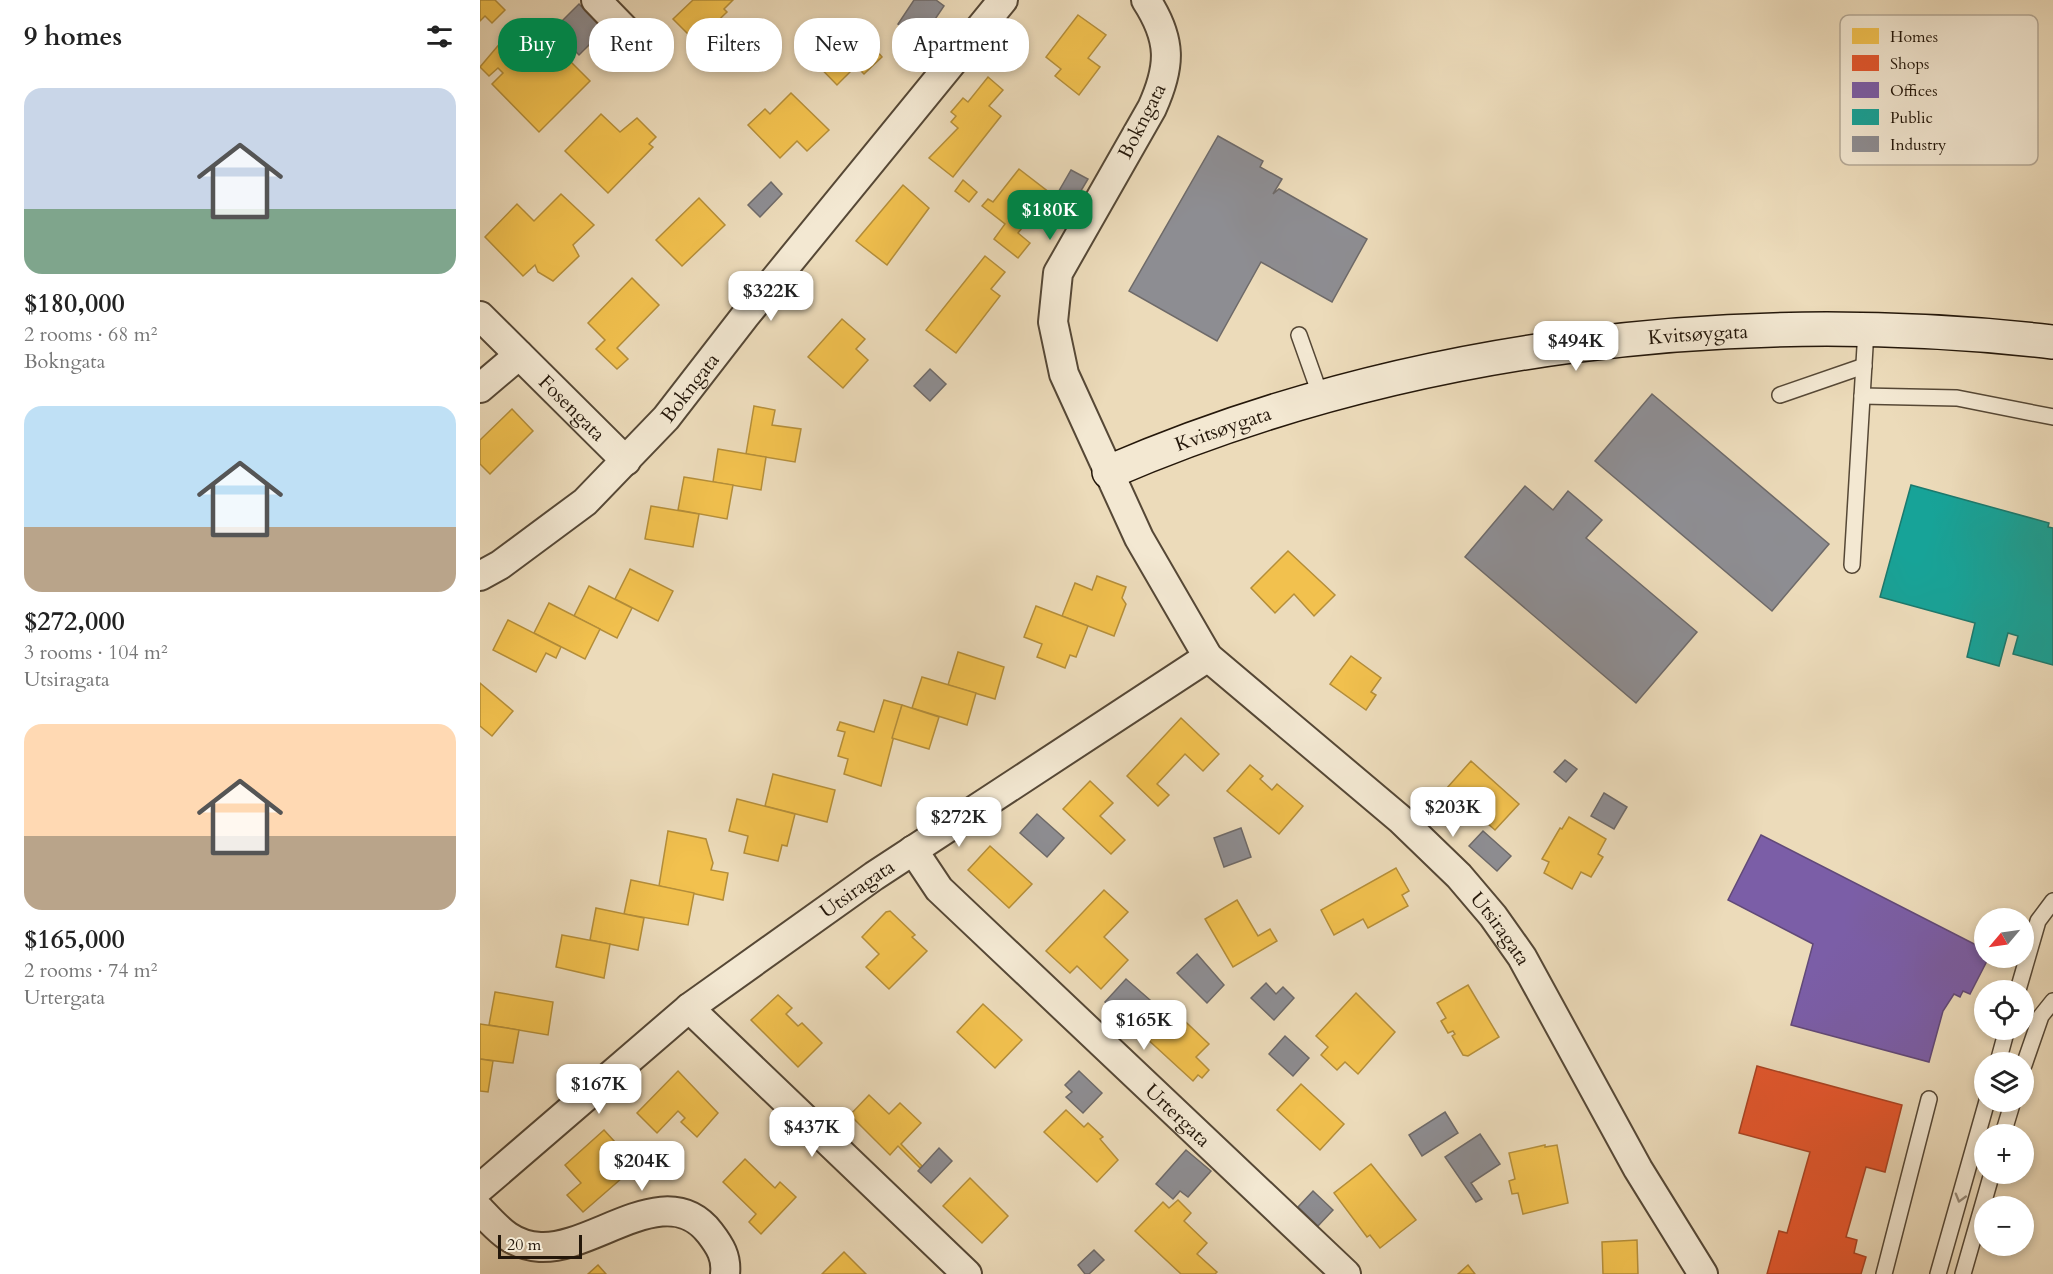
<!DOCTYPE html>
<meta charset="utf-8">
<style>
:root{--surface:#fff;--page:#f2f2f2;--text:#222;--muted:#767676;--accent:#0b8043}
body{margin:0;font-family:Cardo,serif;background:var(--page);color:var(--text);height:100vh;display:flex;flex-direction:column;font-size:22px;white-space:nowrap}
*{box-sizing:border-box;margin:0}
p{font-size:20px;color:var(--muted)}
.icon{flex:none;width:33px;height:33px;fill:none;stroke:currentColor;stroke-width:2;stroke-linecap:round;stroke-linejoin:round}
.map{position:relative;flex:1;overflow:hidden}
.side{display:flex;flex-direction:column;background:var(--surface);width:480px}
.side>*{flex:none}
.hud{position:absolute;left:18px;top:18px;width:570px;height:54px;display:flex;gap:12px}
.needle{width:39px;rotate:241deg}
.controls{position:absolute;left:1494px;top:908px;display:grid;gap:12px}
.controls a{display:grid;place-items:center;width:60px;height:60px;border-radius:50%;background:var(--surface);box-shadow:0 3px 9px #0003;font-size:30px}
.scale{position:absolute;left:18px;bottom:15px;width:84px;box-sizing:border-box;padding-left:6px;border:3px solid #24170a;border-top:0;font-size:16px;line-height:21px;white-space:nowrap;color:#24170a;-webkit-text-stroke:4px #f3e8d2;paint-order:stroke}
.price{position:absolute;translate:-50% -51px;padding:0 14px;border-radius:12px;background:#fff;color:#222;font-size:20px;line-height:39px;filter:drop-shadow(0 2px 3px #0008)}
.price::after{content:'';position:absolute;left:50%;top:36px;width:18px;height:14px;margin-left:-9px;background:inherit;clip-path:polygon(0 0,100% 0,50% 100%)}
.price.on{background:var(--accent);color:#fff}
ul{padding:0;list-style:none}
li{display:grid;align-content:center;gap:12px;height:318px;padding:0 24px}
li span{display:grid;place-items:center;height:186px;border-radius:18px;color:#555}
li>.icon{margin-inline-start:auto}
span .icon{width:108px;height:108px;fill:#fffc;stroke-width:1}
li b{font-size:26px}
h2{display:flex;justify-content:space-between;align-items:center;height:72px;padding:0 24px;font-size:26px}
.pill{padding:0 21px;border-radius:24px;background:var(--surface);box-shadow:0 3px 9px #0003;font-size:21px;line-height:54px}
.pill.on{background:var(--accent);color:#fff}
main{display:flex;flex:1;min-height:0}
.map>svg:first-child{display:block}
.homes{fill:#f2c14e;stroke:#b48e3a;stroke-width:1.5}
.shops{fill:#e4572e;stroke:#aa4423;stroke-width:1.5}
.offices{fill:#7b5ea7;stroke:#614978;stroke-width:1.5}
.public{fill:#17a398;stroke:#1b796d;stroke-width:1.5}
.industry{fill:#8d8d92;stroke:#6e6a69;stroke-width:1.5}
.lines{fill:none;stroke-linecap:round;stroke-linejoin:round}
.lane-casing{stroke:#564836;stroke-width:18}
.street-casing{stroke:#564836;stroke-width:32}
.secondary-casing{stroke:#24170a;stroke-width:36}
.lane{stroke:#f3e8d2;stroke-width:15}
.street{stroke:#f3e8d2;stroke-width:28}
.secondary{stroke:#f3e8d2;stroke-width:33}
.oneway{stroke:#968a78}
.labels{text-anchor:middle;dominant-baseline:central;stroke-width:6;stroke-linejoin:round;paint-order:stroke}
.street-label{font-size:20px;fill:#24170a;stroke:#f3e8d2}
.key{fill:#f3e8d2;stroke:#b5a996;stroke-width:1.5}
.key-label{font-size:16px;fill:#24170a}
</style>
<main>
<section class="side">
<h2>9 homes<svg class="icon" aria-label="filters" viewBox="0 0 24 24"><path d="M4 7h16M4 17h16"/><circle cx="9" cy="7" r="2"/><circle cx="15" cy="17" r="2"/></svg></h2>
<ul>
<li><span style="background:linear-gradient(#c9d6e8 65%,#7fa58c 0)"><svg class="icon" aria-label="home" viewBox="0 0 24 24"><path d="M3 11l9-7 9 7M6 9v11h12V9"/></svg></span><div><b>$180,000</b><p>2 rooms · 68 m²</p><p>Bokngata</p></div></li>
<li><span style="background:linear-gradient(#bfe0f5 65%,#b9a48a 0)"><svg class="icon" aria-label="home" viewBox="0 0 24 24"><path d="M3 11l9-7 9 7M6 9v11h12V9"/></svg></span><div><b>$272,000</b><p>3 rooms · 104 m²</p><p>Utsiragata</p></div></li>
<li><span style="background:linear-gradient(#ffd9b3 60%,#b9a48a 0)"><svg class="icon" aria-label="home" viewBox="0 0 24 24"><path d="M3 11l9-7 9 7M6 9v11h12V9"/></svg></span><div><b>$165,000</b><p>2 rooms · 74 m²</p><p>Urtergata</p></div></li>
</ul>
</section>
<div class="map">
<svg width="1573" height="1274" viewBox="0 0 1573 1274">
<rect width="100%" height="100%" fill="#ecdbba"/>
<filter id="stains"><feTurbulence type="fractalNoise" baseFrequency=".00333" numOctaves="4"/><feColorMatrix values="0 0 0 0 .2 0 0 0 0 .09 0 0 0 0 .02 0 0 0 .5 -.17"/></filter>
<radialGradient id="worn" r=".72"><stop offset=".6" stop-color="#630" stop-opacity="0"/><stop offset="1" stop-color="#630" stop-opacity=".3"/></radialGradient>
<g class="homes">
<polygon points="0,0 15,0 25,10 12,23 5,16 0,21"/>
<polygon points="213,0 253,0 244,9 247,12 216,42 193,19"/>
<polygon points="598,15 626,35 608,58 620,67 599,95 575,76 581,69 566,57"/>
<polygon points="347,19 357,31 370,19 402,57 384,74 376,66 357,85 319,46"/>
<polygon points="27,35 44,52 52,45 70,63 81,52 110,81 59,132 12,84 23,73 18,68 9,76 0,67"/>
<polygon points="508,77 523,90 509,106 521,116 473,177 449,158 478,128 471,122 476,116 471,112 483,98 488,102"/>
<polygon points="311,93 349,130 327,151 317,141 300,158 268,125 285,109 290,114"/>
<polygon points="121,114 140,132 157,118 176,137 169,144 173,147 128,193 85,151"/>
<polygon points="539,169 570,193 538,233 550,243 538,258 514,239 525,224 502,206 508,199 513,202"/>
<polygon points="483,180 497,192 489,202 475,191"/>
<polygon points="423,185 449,208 407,265 376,241"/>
<polygon points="81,194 114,225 93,245 99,256 73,281 58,272 55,265 43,276 5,237 37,204 54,221"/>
<polygon points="219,198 245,225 202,266 176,240"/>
<polygon points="505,256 525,272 511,289 520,296 476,353 446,330"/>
<polygon points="152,278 179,305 137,348 148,359 137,369 116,349 125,340 108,323"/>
<polygon points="362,319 385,339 376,349 388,360 363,388 328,357"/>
<polygon points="274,406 295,410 292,425 321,429 315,462 266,454"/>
<polygon points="32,409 53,431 10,474 0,464 0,440"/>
<polygon points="238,449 286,457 281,490 233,482"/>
<polygon points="204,477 253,485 247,519 198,510"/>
<polygon points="171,506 219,514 213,547 165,539"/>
<polygon points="808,551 855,595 834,616 814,594 795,613 771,588"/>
<polygon points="150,569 193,591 178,621 135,599"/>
<polygon points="617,576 646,587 642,598 646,604 634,636 582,616 595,583 612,590"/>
<polygon points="109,586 152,608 137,638 94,616"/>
<polygon points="69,603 120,629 105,659 54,633"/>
<polygon points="556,606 608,626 596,657 590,655 585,668 557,657 562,644 544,637"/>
<polygon points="28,620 81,647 76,658 66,653 56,672 13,650"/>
<polygon points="478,652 524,667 515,699 468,685"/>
<polygon points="871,656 901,678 891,692 896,695 886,710 850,684"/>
<polygon points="442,677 496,693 487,725 432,708"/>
<polygon points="0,683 33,711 12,736 0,726"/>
<polygon points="404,700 422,705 401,786 364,774 368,759 358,756 365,732 357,730 360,722 394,732"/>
<polygon points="422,705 459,717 449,749 412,738"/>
<polygon points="701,718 739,754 723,771 705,754 677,784 689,795 678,806 647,776"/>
<polygon points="991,761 1039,804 1015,830 967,788"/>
<polygon points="770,765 783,776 780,779 792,790 797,784 823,806 799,834 747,791"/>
<polygon points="293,774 355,790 347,822 285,806"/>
<polygon points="610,781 633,803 620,816 645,840 631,854 583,809"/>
<polygon points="257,799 315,814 307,846 302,845 298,861 264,853 268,836 249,831"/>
<polygon points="1089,817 1126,839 1118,854 1123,857 1111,877 1101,872 1092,889 1064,873 1069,862 1062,859 1080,828 1082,829"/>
<polygon points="188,831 226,839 233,863 231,870 248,873 243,900 179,886"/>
<polygon points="510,846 552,884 529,908 488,870"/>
<polygon points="916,868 929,891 922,895 928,906 888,928 883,919 854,935 841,910"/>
<polygon points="151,880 214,893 208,925 144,914"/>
<polygon points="624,890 648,912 624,937 648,960 621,989 597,966 590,973 566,951"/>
<polygon points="757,900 778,936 790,929 797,941 753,967 725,919"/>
<polygon points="116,908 164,918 158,950 110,940"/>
<polygon points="410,911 435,935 432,937 447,951 409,989 386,967 399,954 382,937 406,912"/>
<polygon points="82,935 130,944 124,978 76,967"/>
<polygon points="988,985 1019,1037 988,1056 983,1055 972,1036 975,1034 973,1031 968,1033 961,1021 966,1018 957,1003"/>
<polygon points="15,992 73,1002 68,1035 9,1025"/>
<polygon points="876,993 915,1032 878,1074 865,1062 857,1070 841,1055 848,1047 836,1036"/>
<polygon points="298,995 312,1008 306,1014 318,1026 322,1023 342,1043 318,1067 271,1020"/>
<polygon points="503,1004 542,1040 515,1068 477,1032"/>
<polygon points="691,1008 729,1044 716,1057 729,1070 722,1078 718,1075 713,1081 664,1036"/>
<polygon points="0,1024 39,1030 33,1063 0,1059"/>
<polygon points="0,1059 13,1061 8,1092 0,1091"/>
<polygon points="198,1071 238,1113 217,1137 201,1122 205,1118 198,1111 177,1133 157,1113"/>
<polygon points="821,1084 864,1124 840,1150 797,1110"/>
<polygon points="389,1095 409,1114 420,1103 441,1123 421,1144 442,1166 440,1168 418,1146 410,1155 370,1115"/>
<polygon points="586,1110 604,1127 608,1123 623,1137 620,1139 638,1160 617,1182 564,1132"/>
<polygon points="124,1130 145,1153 130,1165 142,1178 103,1212 87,1195 101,1183 85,1165"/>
<polygon points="1065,1145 1065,1147 1077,1145 1088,1203 1043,1214 1038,1193 1032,1194 1029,1181 1035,1179 1029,1153"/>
<polygon points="265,1159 295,1188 300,1182 316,1197 281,1234 269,1222 276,1214 243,1182"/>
<polygon points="891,1164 936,1220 900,1248 890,1235 887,1237 854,1193"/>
<polygon points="490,1178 528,1216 502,1243 463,1206"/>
<polygon points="698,1200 711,1213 704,1221 727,1243 717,1254 737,1272 735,1274 701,1274 655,1231 683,1202 689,1208"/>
<polygon points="1157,1240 1158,1274 1123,1274 1122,1242"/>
<polygon points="364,1252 386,1274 342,1274"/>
<polygon points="118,1265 126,1274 108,1274"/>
<polygon points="988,1265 995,1274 978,1274"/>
</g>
<polygon class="shops" points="1277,1066 1422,1105 1405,1172 1386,1167 1366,1237 1377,1240 1374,1253 1386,1257 1381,1274 1287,1274 1299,1231 1307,1233 1330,1152 1259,1133"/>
<polygon class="offices" points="1281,835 1504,949 1504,957 1509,957 1490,994 1483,991 1480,997 1474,994 1463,1011 1449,1062 1311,1025 1333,944 1248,900"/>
<polygon class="public" points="1431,485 1569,523 1568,527 1573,528 1573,665 1533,654 1538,636 1528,633 1519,666 1487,657 1495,623 1400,597"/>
<g class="industry">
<polygon points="434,0 456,0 464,6 441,40 418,24"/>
<polygon points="99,4 124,30 99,55 74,29"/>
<polygon points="738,136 783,161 780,167 802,179 793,194 799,189 887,239 852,302 781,262 737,341 649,291"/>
<polygon points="591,170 608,179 592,206 576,196"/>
<polygon points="291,182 302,194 280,217 268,205"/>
<polygon points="450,369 466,384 450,401 434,386"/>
<polygon points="1172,394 1349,544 1292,611 1115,461"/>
<polygon points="1045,486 1073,510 1088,491 1122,520 1106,538 1217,632 1156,703 985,557"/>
<polygon points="1085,760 1097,769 1086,782 1074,772"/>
<polygon points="1124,793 1147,807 1134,829 1111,816"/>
<polygon points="557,814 584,838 567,857 540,833"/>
<polygon points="761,828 771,857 744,867 734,838"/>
<polygon points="1003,831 1031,856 1017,871 989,846"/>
<polygon points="717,954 744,985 727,1003 697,973"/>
<polygon points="646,979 670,1000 648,1024 625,1002"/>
<polygon points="786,983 796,994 803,987 814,998 794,1020 771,998"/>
<polygon points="805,1036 829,1058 813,1076 789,1054"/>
<polygon points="599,1071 622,1093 603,1113 586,1097 592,1092 585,1085"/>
<polygon points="965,1112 978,1133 942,1156 929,1135"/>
<polygon points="1000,1134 1020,1164 991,1183 1002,1199 996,1202 965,1157"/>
<polygon points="459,1148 472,1161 451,1183 438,1171"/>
<polygon points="706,1150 731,1171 708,1197 700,1191 693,1199 676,1184"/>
<polygon points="833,1191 853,1210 838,1226 818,1207"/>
<polygon points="614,1250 624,1260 609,1274 605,1274 598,1265"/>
</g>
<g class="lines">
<defs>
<g id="lane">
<polyline points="819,335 841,397"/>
<polyline points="1300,395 1384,366"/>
<polyline points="1382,396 1477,398 1573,417"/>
<polyline points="1372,565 1386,330"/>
<polyline points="1538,990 1558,921 1573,901"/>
<polyline points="1518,1062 1527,1029"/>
<polyline points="1544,1065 1561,1016 1573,1001"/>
<polyline points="1523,1134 1533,1101"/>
<polyline points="1404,1274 1449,1099"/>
<polyline points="1458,1274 1507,1101"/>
<polyline points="1483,1274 1512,1173"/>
</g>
<g id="street">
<polyline points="116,0 149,34"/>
<path id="s1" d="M666 0C692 40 691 66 672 108L578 273 573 322 584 374 659 538 728 657 920 819 979 876 1013 916 1042 957 1158 1169 1223 1274"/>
<path id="s2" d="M0 316 146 461"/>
<polyline points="0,388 39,355"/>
<path id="s3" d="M0 576 20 565 105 502 186 418 265 316 523 0"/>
<path id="s4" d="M433 850 459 889 866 1274"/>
<polyline points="209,1008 487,1274"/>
<path id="s5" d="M0 1188 209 1008 394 876 728 657"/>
<path d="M0 1210C18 1229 31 1245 60 1247 114 1250 186 1176 230 1233 240 1246 247 1257 245 1274"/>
</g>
<g id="secondary">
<path id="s6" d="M629 472C924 345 1255 306 1573 342"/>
</g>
</defs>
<use href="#lane" class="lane-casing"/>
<use href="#street" class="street-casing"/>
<use href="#secondary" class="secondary-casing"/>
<use href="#lane" class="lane"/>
<use href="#street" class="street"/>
<use href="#secondary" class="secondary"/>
</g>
<defs><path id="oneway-chevron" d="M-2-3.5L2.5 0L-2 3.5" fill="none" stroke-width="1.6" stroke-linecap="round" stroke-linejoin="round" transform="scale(1.5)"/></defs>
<use class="oneway" href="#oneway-chevron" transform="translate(1480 1198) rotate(106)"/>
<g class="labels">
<g class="street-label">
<text transform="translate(662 121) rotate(-63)">Bokngata</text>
<text stroke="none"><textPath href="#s6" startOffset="608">Kvitsøygata</textPath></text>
<text stroke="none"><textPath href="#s3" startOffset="284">Bokngata</textPath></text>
<text stroke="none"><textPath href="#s2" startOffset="130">Fosengata</textPath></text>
<text stroke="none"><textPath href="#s6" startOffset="122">Kvitsøygata</textPath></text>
<text stroke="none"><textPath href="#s5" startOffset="482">Utsiragata</textPath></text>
<text stroke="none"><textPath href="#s1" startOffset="1125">Utsiragata</textPath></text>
<text stroke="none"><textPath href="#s4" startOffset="376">Urtergata</textPath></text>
</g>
</g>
<rect x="1360" y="15" width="198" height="150" rx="9" class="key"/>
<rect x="1372" y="28" width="27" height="16" fill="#f2c14e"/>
<rect x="1372" y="55" width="27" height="16" fill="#e4572e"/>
<rect x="1372" y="82" width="27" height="16" fill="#7b5ea7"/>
<rect x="1372" y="109" width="27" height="16" fill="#17a398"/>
<rect x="1372" y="136" width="27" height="16" fill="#8d8d92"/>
<g class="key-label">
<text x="1410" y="42">Homes</text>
<text x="1410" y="69">Shops</text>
<text x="1410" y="96">Offices</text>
<text x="1410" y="123">Public</text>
<text x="1410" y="150">Industry</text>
</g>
<rect width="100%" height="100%" filter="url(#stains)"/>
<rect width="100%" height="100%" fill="url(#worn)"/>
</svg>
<div class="controls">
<a><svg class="needle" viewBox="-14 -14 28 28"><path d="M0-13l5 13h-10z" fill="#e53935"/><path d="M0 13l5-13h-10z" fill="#767676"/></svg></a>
<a><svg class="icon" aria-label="locate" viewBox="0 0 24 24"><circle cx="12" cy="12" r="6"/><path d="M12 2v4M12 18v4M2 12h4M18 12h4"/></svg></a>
<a><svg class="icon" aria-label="layers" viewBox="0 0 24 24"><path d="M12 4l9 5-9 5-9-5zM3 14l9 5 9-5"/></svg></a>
<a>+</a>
<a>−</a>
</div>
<div class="scale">20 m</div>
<b class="price on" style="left:570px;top:241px">$180K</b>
<b class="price" style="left:291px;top:322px">$322K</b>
<b class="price" style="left:1096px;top:372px">$494K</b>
<b class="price" style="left:973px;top:838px">$203K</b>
<b class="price" style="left:479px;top:848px">$272K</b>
<b class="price" style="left:664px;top:1051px">$165K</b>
<b class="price" style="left:119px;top:1115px">$167K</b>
<b class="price" style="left:332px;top:1158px">$437K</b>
<b class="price" style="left:162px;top:1192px">$204K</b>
<div class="hud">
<a class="pill on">Buy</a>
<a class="pill">Rent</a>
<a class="pill">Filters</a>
<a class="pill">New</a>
<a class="pill">Apartment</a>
</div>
</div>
</main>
